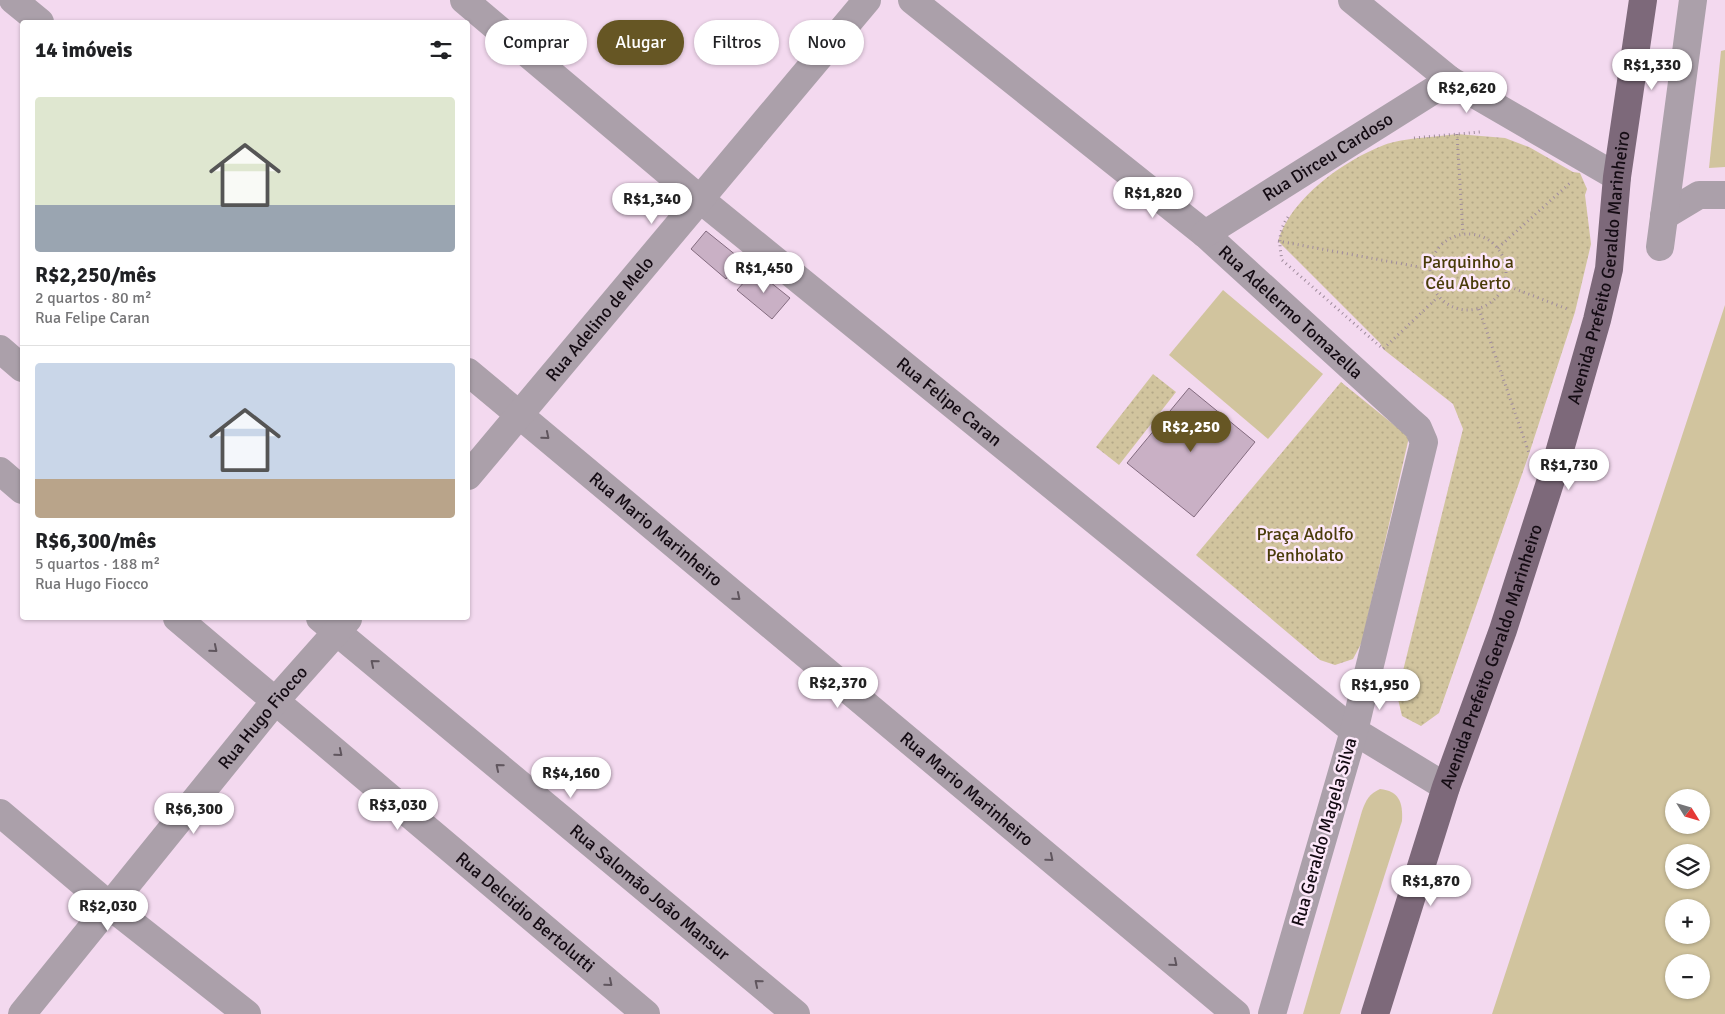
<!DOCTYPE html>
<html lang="pt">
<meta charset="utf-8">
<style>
:root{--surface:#fff;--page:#f6f6f6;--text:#202124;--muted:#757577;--line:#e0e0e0;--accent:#665624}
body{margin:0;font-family:Signika,sans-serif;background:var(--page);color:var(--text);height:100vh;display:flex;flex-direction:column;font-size:19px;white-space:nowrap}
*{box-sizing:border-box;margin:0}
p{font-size:16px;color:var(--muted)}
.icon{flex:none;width:28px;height:28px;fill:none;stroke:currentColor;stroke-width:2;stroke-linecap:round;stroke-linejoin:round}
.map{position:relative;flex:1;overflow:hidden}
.panel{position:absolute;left:20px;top:20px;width:450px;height:600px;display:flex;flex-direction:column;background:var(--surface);border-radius:5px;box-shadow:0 1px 4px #0004}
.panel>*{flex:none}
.hud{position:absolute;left:485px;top:20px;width:475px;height:45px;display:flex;gap:10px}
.needle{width:32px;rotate:127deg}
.controls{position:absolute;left:1665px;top:789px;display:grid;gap:10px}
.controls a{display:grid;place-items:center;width:45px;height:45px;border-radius:50%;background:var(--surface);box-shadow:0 1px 4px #0004;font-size:25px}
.price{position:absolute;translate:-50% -42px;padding:0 11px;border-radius:18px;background:#fff;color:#222;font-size:16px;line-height:32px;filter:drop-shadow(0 1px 2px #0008)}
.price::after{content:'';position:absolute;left:50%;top:30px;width:15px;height:11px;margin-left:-8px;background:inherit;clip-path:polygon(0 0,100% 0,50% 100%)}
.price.selected{background:var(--accent);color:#fff}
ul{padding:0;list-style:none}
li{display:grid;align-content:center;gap:10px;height:265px;padding:0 15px}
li+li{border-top:1px solid var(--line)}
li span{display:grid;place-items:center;height:155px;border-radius:5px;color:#555}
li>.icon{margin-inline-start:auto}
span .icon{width:90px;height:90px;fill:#fffc;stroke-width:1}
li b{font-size:21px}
h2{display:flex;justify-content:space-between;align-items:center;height:60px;padding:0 15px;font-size:21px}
.pill{padding:0 18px;border-radius:22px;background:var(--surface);box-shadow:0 1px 4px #0004;font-size:18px;line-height:45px}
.pill.selected{background:var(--accent);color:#fff}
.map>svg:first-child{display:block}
.green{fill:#d1c49e;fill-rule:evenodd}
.park{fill:url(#park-dots)}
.building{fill:#c9b0c5;stroke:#836b7f}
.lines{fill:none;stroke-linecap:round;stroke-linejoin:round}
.path{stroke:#a08c9d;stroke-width:3;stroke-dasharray:1 4;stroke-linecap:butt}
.minor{stroke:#aba0aa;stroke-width:28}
.major{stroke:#7d697a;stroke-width:28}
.oneway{stroke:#60565e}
.labels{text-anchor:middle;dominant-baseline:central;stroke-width:5;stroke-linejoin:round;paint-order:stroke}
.street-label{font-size:18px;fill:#140b13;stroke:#fde8fa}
.park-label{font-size:18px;fill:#493b09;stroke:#fde8fa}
</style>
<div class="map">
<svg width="1725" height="1014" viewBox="0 0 1725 1014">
<defs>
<pattern id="park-dots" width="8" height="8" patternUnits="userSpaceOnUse" patternTransform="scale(1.25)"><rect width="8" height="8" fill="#d1c49e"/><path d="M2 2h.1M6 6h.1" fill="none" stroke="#b3a787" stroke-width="1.8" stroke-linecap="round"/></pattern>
</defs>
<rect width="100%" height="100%" fill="#f3d9ef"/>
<g class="green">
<polygon points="1725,50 1725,167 1709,168 1721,51"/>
<polygon points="1223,290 1323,374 1268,439 1169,355"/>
<path d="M1725 305V1014H1492ZM1674 798H1701V825H1674ZM1674 852H1701V880H1674ZM1674 908H1701V935H1674ZM1674 962H1701V990H1674Z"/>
<path d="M1380 789C1399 791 1403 802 1402 821L1340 1014H1303L1362 811C1366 800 1369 794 1380 789Z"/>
</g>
<g class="park">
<path d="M1457 134 1505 138 1529 147 1573 172 1580 173 1587 189 1585 195 1591 244 1575 312 1529 454 1439 713 1421 726 1402 716 1397 695 1463 429 1453 404 1383 349 1380 343 1278 241C1291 198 1343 161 1384 145 1401 138 1437 137 1457 134Z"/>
<polygon points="1153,374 1176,392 1119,465 1096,447"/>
<polygon points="1341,382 1409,437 1362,642 1353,659 1335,665 1320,660 1196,555"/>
</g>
<g class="building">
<polygon points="706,231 742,260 726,279 691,249"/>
<polygon points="755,270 790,298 772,319 737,290"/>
<polygon points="1189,388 1255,442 1194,517 1127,463"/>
</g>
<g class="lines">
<g class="path">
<polyline points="1457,134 1463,234"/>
<polyline points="1414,138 1480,132"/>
<path d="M1288 217C1278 231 1279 244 1282 260L1383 349 1438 297"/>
<circle cx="1468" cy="272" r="38"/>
<polyline points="1278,241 1430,269"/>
<polyline points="1498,248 1570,183"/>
<polyline points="1505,285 1570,310"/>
<polyline points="1479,309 1529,453"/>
</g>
<g class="minor">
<polyline points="13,0 40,22"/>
<path id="s1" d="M464 0 701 200 1354 731 1446 787"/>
<path id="s2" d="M912 0 1205 234 1409 420 1418 428 1424 442 1354 731 1272 1014"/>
<polyline points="1352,0 1450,80 1617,177"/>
<polyline points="1664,216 1699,195 1725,195"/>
<path id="s3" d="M1205 234 1450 80"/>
<polyline points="1660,247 1693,0"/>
<polyline points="0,349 22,368"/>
<path id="s4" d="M468 372 1236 1014"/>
<polyline points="0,471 22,490"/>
<path id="s5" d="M468 476 867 0"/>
<path id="s6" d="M177 618 646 1014"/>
<path id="s7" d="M320 618 796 1014"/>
<polyline points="0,813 110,906 247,1014"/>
<path id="s8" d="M22 1014 276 700 348 619"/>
</g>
<path class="major" id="s9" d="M1375 1014 1446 787 1503 630 1555 467 1597 320 1609 269 1617 177 1643 0"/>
</g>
<defs><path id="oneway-chevron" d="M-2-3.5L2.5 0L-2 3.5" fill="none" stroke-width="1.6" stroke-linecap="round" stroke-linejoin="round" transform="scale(1.25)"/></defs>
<g class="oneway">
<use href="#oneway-chevron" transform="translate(546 436) rotate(40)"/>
<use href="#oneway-chevron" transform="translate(737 597) rotate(40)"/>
<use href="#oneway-chevron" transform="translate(214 649) rotate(40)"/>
<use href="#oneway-chevron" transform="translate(374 663) rotate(-140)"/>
<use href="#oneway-chevron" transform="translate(339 753) rotate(40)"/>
<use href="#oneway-chevron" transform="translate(499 767) rotate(-140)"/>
<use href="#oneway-chevron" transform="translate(1050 858) rotate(40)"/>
<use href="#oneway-chevron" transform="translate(1174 963) rotate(40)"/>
<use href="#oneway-chevron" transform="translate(609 983) rotate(40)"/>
<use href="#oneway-chevron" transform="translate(758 983) rotate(-140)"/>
</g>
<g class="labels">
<g class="street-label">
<text stroke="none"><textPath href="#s3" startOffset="145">Rua Dirceu Cardoso</textPath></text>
<text stroke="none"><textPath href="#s9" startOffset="781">Avenida Prefeito Geraldo Marinheiro</textPath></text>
<text stroke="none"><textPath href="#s2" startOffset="491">Rua Adelermo Tomazella</textPath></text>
<text stroke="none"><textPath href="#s5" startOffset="205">Rua Adelino de Melo</textPath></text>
<text stroke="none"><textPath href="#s1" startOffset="630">Rua Felipe Caran</textPath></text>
<text stroke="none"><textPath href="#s4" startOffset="245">Rua Mario Marinheiro</textPath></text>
<text stroke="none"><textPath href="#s9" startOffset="376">Avenida Prefeito Geraldo Marinheiro</textPath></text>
<text stroke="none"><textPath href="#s8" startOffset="382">Rua Hugo Fiocco</textPath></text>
<text stroke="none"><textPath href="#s4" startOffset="650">Rua Mario Marinheiro</textPath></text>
<text transform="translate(1324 832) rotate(-74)">Rua Geraldo Magela Silva</text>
<text stroke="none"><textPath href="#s7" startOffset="429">Rua Salomão João Mansur</textPath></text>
<text stroke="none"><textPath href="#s6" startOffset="456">Rua Delcidio Bertolutti</textPath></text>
</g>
<g class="park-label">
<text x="1468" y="262">Parquinho a<tspan x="1468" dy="21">Céu Aberto</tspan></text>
<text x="1305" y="534">Praça Adolfo<tspan x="1305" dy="21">Penholato</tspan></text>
</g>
</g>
</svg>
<div class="controls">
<a><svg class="needle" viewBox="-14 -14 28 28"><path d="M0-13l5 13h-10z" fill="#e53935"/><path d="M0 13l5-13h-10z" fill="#757577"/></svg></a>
<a><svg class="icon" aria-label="layers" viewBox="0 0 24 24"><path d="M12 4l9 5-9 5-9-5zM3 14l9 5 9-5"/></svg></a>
<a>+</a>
<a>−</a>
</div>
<b class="price" style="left:1652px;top:91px">R$1,330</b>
<b class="price" style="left:1467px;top:114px">R$2,620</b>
<b class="price" style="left:1153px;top:219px">R$1,820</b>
<b class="price" style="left:652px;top:225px">R$1,340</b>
<b class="price" style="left:764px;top:294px">R$1,450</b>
<b class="price selected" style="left:1191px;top:453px">R$2,250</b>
<b class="price" style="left:1569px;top:491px">R$1,730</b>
<b class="price" style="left:838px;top:709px">R$2,370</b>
<b class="price" style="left:1380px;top:711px">R$1,950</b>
<b class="price" style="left:571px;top:799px">R$4,160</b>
<b class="price" style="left:398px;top:831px">R$3,030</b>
<b class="price" style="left:194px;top:835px">R$6,300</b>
<b class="price" style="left:1431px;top:907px">R$1,870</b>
<b class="price" style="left:108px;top:932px">R$2,030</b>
<div class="hud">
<a class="pill">Comprar</a>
<a class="pill selected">Alugar</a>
<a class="pill">Filtros</a>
<a class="pill">Novo</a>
</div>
<section class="panel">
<h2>14 imóveis<svg class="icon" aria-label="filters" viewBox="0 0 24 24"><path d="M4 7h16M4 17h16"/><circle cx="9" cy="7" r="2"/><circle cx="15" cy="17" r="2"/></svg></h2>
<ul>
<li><span style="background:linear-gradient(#dfe7d0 70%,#9aa5b1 0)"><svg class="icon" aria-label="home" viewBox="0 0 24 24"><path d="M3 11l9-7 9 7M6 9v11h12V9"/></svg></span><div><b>R$2,250/mês</b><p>2 quartos · 80 m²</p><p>Rua Felipe Caran</p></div></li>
<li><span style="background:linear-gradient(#c9d6e8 75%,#b9a48a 0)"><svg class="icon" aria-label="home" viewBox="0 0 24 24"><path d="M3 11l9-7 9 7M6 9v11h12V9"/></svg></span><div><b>R$6,300/mês</b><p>5 quartos · 188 m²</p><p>Rua Hugo Fiocco</p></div></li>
</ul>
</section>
</div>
